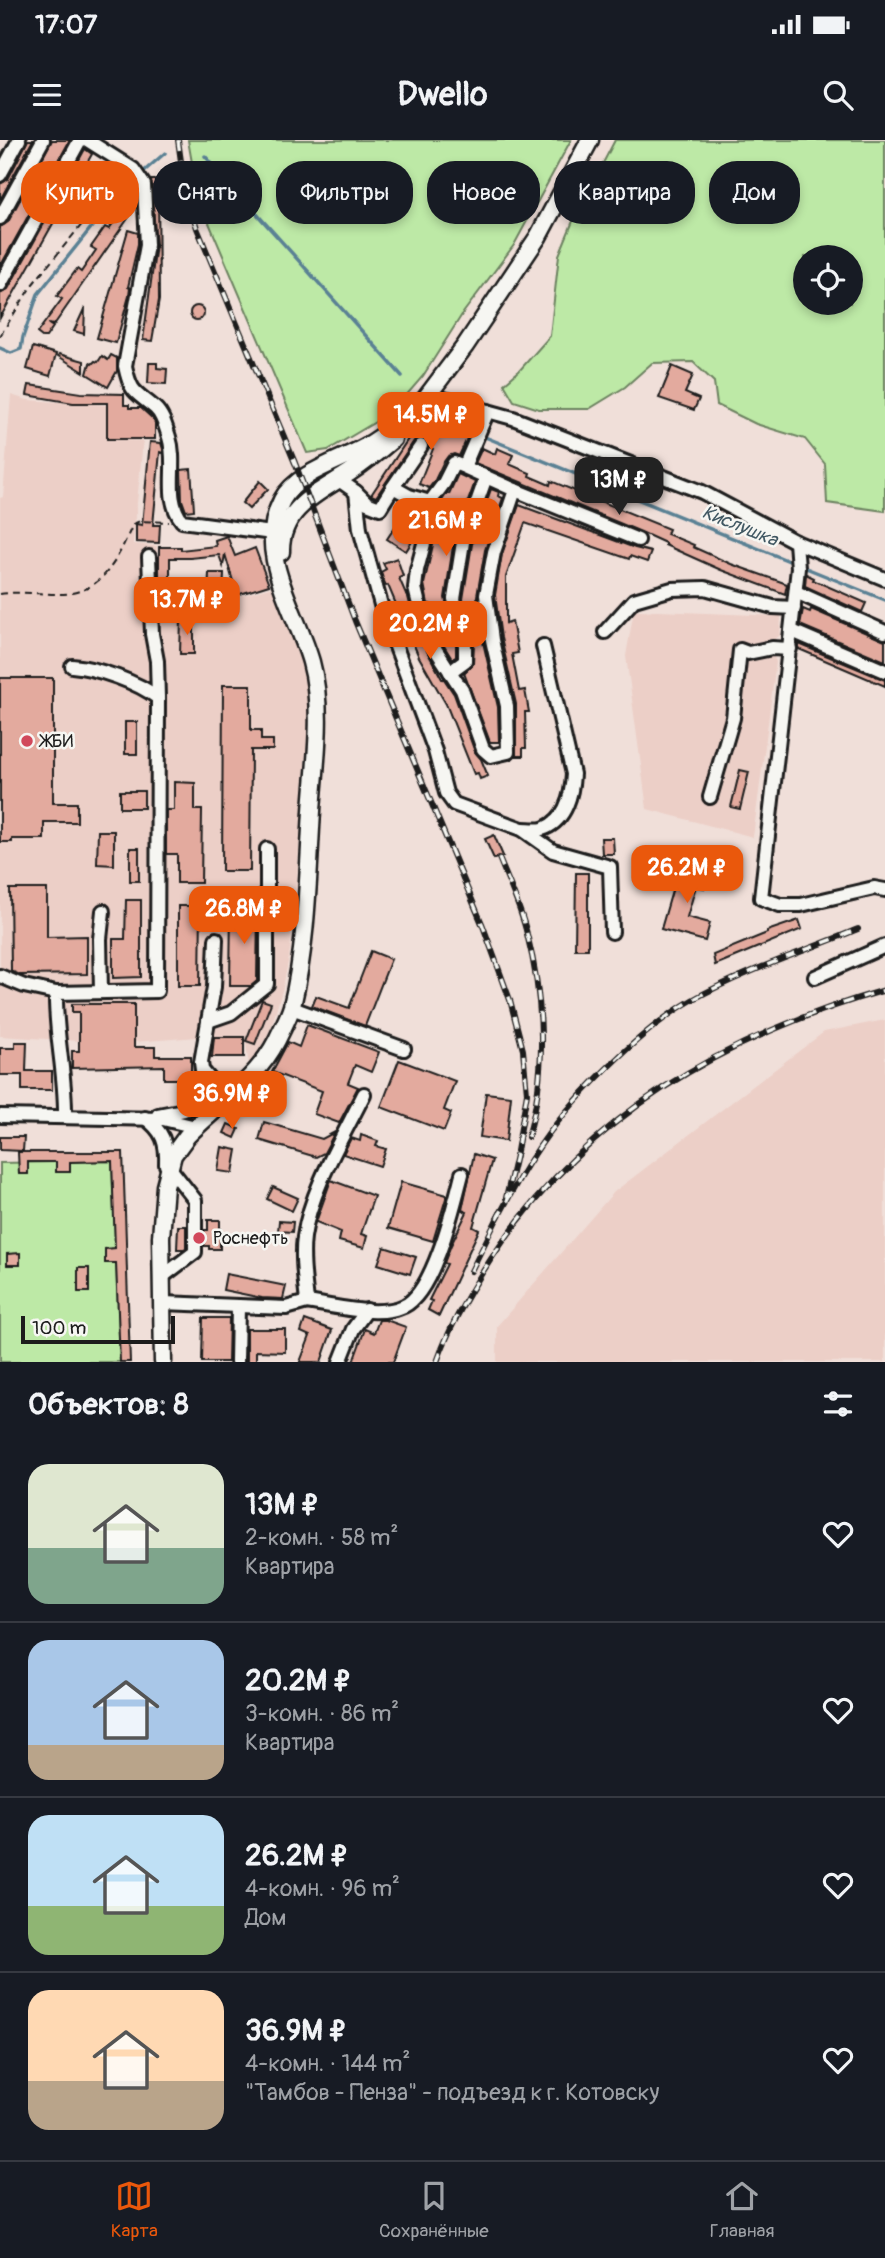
<!DOCTYPE html>
<html lang="ru">
<meta charset="utf-8">
<style>
:root{--surface:#171b24;--page:#242831;--text:#f1f3f6;--muted:#9ea1a6;--line:#363941;--accent:#ea580c}
body{margin:0;font-family:Pangolin,sans-serif;background:var(--page);color:var(--text);height:100vh;display:flex;flex-direction:column;font-size:26px;white-space:nowrap}
*{box-sizing:border-box;margin:0}
p{font-size:23px;color:var(--muted)}
.icon{flex:none;width:38px;height:38px;fill:none;stroke:currentColor;stroke-width:2;stroke-linecap:round;stroke-linejoin:round}
.map{position:relative;height:1222px;overflow:hidden}
.drawer{display:flex;flex-direction:column;background:var(--surface);flex:1}
.drawer>*{flex:none}
.guide{position:absolute;left:21px;top:21px;width:844px;height:63px;display:flex;gap:14px}
.fabs{position:absolute;left:793px;top:105px;display:grid;gap:14px}
.fabs a{display:grid;place-items:center;width:70px;height:70px;border-radius:50%;background:var(--surface);box-shadow:0 4px 10px #0003;font-size:35px}
.scale{position:absolute;left:21px;bottom:18px;width:154px;box-sizing:border-box;padding-left:7px;border:4px solid #1c1c1c;border-top:0;font-size:19px;line-height:24px;white-space:nowrap;color:#1c1c1c;-webkit-text-stroke:5px #f6f6f2;paint-order:stroke}
.price{position:absolute;translate:-50% -60px;padding:0 16px;border-radius:14px;background:var(--accent);color:#fff;font-size:23px;line-height:46px;filter:drop-shadow(0 2px 4px #0008)}
.price::after{content:'';position:absolute;left:50%;top:42px;width:21px;height:16px;margin-left:-10px;background:inherit;clip-path:polygon(0 0,100% 0,50% 100%)}
.price.selected{background:#222;color:#fff}
ul{padding:0;list-style:none}
li{display:flex;align-items:center;gap:21px;height:175px;padding:0 28px}
li+li{border-top:2px solid var(--line)}
li span{display:grid;place-items:center;flex:none;width:196px;height:140px;border-radius:21px;color:#555}
li>.icon{margin-inline-start:auto}
span .icon{width:84px;height:84px;fill:#fffc;stroke-width:1}
li b{font-size:30px}
h2{display:flex;justify-content:space-between;align-items:center;height:84px;padding:0 28px;font-size:30px}
.pill{padding:0 24px;border-radius:28px;background:var(--surface);box-shadow:0 4px 10px #0003;font-size:24px;line-height:63px}
.pill.selected{background:var(--accent);color:#fff}
.status{display:flex;justify-content:space-between;align-items:center;height:49px;padding:0 35px;background:var(--surface);direction:ltr}
.status svg{height:19px;fill:currentColor}
header{display:flex;justify-content:space-between;align-items:center;height:91px;padding:0 28px;background:var(--surface);font-size:32px;font-weight:700}
.dock{display:flex;justify-content:space-around;align-items:center;height:98px;border-top:2px solid var(--line);background:var(--surface);font-size:19px;color:var(--muted)}
.dock a{display:grid;justify-items:center;gap:4px}
.dock .selected{color:var(--accent)}
.map>svg:first-child{display:block}
.built{fill:#eccfc7}
.green{fill:#bde9a6;stroke:#6c8261;stroke-width:2;fill-rule:evenodd}
.lines{fill:none;stroke-linecap:round;stroke-linejoin:round}
.stream{stroke:#5a8194;stroke-width:3.5}
.building{fill:#e3aa9e;stroke:#1c1c1c;stroke-width:2}
.minor-casing{stroke:#1c1c1c;stroke-width:18}
.major-casing{stroke:#1c1c1c;stroke-width:21}
.path{stroke:#1c1c1c;stroke-width:2;stroke-dasharray:7 5;stroke-linecap:butt}
.minor{stroke:#f6f6f2;stroke-width:12}
.major{stroke:#f6f6f2;stroke-width:16}
.rail-casing{stroke:#1c1c1c;stroke-width:6}
.rail{stroke:#f6f6f2;stroke-width:3.5;stroke-dasharray:10;stroke-linecap:butt}
.poi-dot{fill:#d1495b;stroke:#f6f6f2;stroke-width:2.5}
.labels{text-anchor:middle;dominant-baseline:central;stroke-width:5;stroke-linejoin:round;paint-order:stroke}
.poi-label{font-size:18px;fill:#1c1c1c;stroke:#f6f6f2;text-anchor:start}
.water-label{font-size:19px;font-style:italic;fill:#405762;stroke:#f6f6f2}
</style>
<div class="status"><b>17:07</b><svg viewBox="0 0 49 12"><path d="M0 12V9h3v3zM5 12V6h3v6zM10 12V3h3v9zM15 12V0h3v12zM26 1h20v11H26zM47 4h2v5h-2z"/></svg></div>
<header><svg class="icon" aria-label="menu" viewBox="0 0 24 24"><path d="M4 6h16M4 12h16M4 18h16"/></svg>Dwello<svg class="icon" aria-label="search" viewBox="0 0 24 24"><circle cx="10" cy="10" r="6"/><path d="M15 15l6 6"/></svg></header>
<div class="map">
<svg width="885" height="1222" viewBox="0 0 885 1222">
<rect width="100%" height="100%" fill="#f0dfd9"/>
<filter id="ink" filterUnits="userSpaceOnUse"><feTurbulence type="fractalNoise" baseFrequency=".0143" numOctaves="2"/><feDisplacementMap in="SourceGraphic" scale="14" xChannelSelector="R" yChannelSelector="G"/><feConvolveMatrix kernelMatrix="1 2 1 2 8 2 1 2 1" color-interpolation-filters="sRGB"/></filter>
<g filter="url(#ink)">
<g class="built">
<polygon points="11,255 27,260 106,265 106,299 143,301 133,404 157,406 158,463 209,464 277,446 306,528 308,581 295,769 289,817 283,847 271,888 259,912 249,926 245,896 210,896 134,902 79,901 0,896 0,358 3,357"/>
<polygon points="634,470 781,476 780,495 771,503 772,513 776,522 753,697 647,669 626,516"/>
<polygon points="885,880 885,1222 497,1222 497,1186 614,1052 824,892"/>
</g>
<g class="green">
<polygon points="188,0 571,0 514,105 463,173 423,236 392,272 328,310 307,313 198,57"/>
<path d="M615 0H885V371L827 363 825 324 805 299 756 284 717 265 714 242 693 222 652 223 625 247 589 269H539L514 261 504 244 519 231 550 196 559 115 573 81ZM805 117H850V163H805Z"/>
<polygon points="112,1021 120,1222 0,1222 0,1023"/>
</g>
<g class="lines">
<g class="stream">
<polyline points="205,16 402,236"/>
<polyline points="0,208 11,213 21,209 23,197 38,154 119,53 165,13"/>
<polyline points="485,297 789,421"/>
<polyline points="806,428 885,460"/>
</g>
</g>
<g class="building">
<polygon points="28,0 33,0 0,60 0,44 8,39"/>
<polygon points="52,0 70,0 0,127 0,87 8,82"/>
<polygon points="85,9 92,14 0,178 0,154 8,149"/>
<polygon points="151,40 158,40 159,160 152,201 143,200 156,105"/>
<polygon points="136,51 136,67 54,185 48,184 53,187 46,197 42,197 37,193 62,159 57,156 77,129 81,132 96,110 91,107 105,87 109,89"/>
<polygon points="128,90 138,93 138,104 128,147 130,148 129,156 116,203 97,198"/>
<circle cx="197" cy="173" r="7"/>
<polygon points="85,167 84,194 74,191"/>
<polygon points="33,207 56,214 50,236 27,229"/>
<polygon points="59,214 84,221 84,232 58,216"/>
<polygon points="111,215 117,218 117,231 108,247 87,234 90,223 92,224 95,221 98,222 102,216 108,220"/>
<polygon points="149,223 157,223 157,228 167,229 166,244 148,243"/>
<polygon points="672,226 693,235 685,253 699,259 694,270 659,258"/>
<polygon points="29,245 81,253 124,254 124,265 129,265 129,268 141,268 153,279 155,283 155,299 107,299 107,263 73,263 27,255"/>
<polygon points="445,281 470,292 459,316 454,314 448,316 443,323 435,340 429,348 419,344 433,309 430,307 426,299 421,297 414,301 376,357 371,355 418,284 438,297"/>
<polygon points="150,302 161,303 163,309 163,313 160,312 153,385 160,385 159,403 136,402 136,384 142,385"/>
<polygon points="482,308 495,314 497,308 513,315 509,324 530,333 529,336 550,345 551,341 669,389 667,394 694,405 693,407 731,424 787,444 785,454 721,430 665,405 665,403 641,392 475,323"/>
<polygon points="191,329 194,370 186,371 182,360 181,330"/>
<polygon points="458,334 475,342 454,400 445,458 456,504 456,517 452,519 444,506 435,485 430,464 428,464 424,444 438,383 439,365 447,353 449,354"/>
<polygon points="260,341 268,349 249,369 242,363"/>
<polygon points="491,349 499,352 498,356 503,358 485,410 477,456 483,502 498,567 499,602 490,602 464,533 473,524 474,503 463,459 472,404"/>
<polygon points="519,365 635,408 651,412 647,422 630,416 629,419 525,383 506,437 506,483 512,481 518,513 512,514 519,551 525,550 529,572 525,572 526,608 523,608 523,616 516,616 516,564 501,498 495,455 502,414"/>
<polygon points="408,367 421,375 421,380 418,392 406,411 387,399"/>
<polygon points="227,396 235,416 255,408 269,445 237,455 225,414 223,426 219,415 190,418 170,418 170,452 206,452 207,461 159,461 159,407 181,407 181,410 216,406 215,400"/>
<polygon points="397,418 403,436 399,438 406,454 407,453 413,476 428,513 442,539 444,539 454,554 475,612 481,619 488,636 480,639 478,633 474,634 446,564 419,517 403,480 400,482 395,470 398,469 388,445 386,446 383,439 381,432 386,429 383,423"/>
<polygon points="209,433 224,433 223,456 208,455"/>
<polygon points="806,434 814,438 813,440 866,463 862,472 805,446"/>
<polygon points="803,469 810,472 811,469 885,501 885,521 800,485"/>
<polygon points="181,479 194,479 194,514 180,514"/>
<polygon points="799,504 885,540 885,546 799,509"/>
<polygon points="0,538 53,538 53,663 77,663 77,682 44,682 44,699 12,699 12,702 0,702"/>
<polygon points="223,545 251,545 251,590 261,590 261,600 273,600 273,610 251,610 250,731 222,731"/>
<rect x="125" y="582" width="12" height="32"/>
<polygon points="740,630 749,632 740,669 731,667"/>
<polygon points="174,642 195,643 195,670 202,670 201,743 177,743 177,714 166,714 166,670 174,670"/>
<rect x="120" y="651" width="24" height="17"/>
<polygon points="98,691 114,691 114,725 97,724"/>
<polygon points="494,695 503,716 494,719 485,699"/>
<polygon points="601,698 613,698 614,714 602,714"/>
<rect x="130" y="708" width="9" height="33"/>
<polygon points="688,722 710,727 704,748 696,746 687,777 710,783 705,801 661,789 674,744 682,746"/>
<polygon points="576,733 588,733 588,809 575,809"/>
<polygon points="10,749 47,749 47,797 87,796 87,834 20,835 11,831"/>
<polygon points="126,760 141,760 141,837 113,838 113,799 125,799"/>
<polygon points="178,766 201,766 200,846 178,846"/>
<polygon points="231,767 258,767 257,841 251,846 230,846"/>
<polygon points="799,780 802,789 715,825 713,815 767,793 767,791"/>
<polygon points="371,811 391,819 365,886 312,866 316,856 349,868"/>
<polygon points="262,860 271,863 255,904 246,901"/>
<polygon points="72,864 134,864 134,907 155,907 155,916 191,916 191,939 164,939 164,926 72,928 72,911 79,911 79,872 72,872"/>
<polygon points="307,885 379,912 371,932 355,925 348,943 358,947 339,983 314,974 322,951 272,932 288,902 299,907"/>
<polygon points="214,897 244,897 244,917 212,917"/>
<polygon points="15,902 27,902 26,931 52,931 52,950 22,950 22,935 0,935 0,908 15,908"/>
<polygon points="399,920 455,941 444,970 451,973 444,991 381,967"/>
<polygon points="486,953 511,956 506,1001 480,997"/>
<polygon points="264,982 322,999 335,992 324,1013 316,1017 259,1000"/>
<polygon points="228,984 239,989 235,998 224,993"/>
<polygon points="361,995 378,1001 376,1006 386,1009 380,1026 343,1014 351,998 360,1001"/>
<polygon points="0,997 24,997 23,1011 0,1010"/>
<polygon points="222,1007 237,1010 233,1033 218,1031"/>
<polygon points="18,1012 123,1012 130,1222 120,1222 116,1123 105,1123 105,1109 115,1108 112,1021 70,1022 70,1032 56,1032 56,1022 28,1022 28,1034 19,1034"/>
<polygon points="474,1014 492,1020 473,1087 479,1090 439,1176 428,1170 432,1161 429,1160 447,1124 444,1123 451,1105 467,1072 462,1070"/>
<polygon points="331,1040 374,1056 361,1094 367,1096 364,1108 339,1101 341,1092 316,1082"/>
<polygon points="401,1042 447,1055 433,1101 388,1088"/>
<polygon points="273,1047 298,1058 292,1071 267,1059"/>
<polygon points="208,1080 220,1080 220,1109 209,1109 209,1106 204,1106 204,1090 208,1090"/>
<polygon points="279,1081 293,1082 292,1092 278,1091"/>
<polygon points="178,1086 186,1086 186,1108 184,1109 177,1109"/>
<polygon points="384,1107 416,1117 410,1134 378,1124"/>
<polygon points="20,1113 20,1125 7,1125 7,1114"/>
<rect x="78" y="1128" width="11" height="24"/>
<polygon points="226,1134 286,1146 283,1159 262,1158 223,1150"/>
<polygon points="203,1178 229,1178 228,1222 202,1222"/>
<polygon points="305,1180 332,1190 321,1222 300,1222 310,1196 301,1192"/>
<polygon points="379,1180 386,1180 406,1187 393,1222 353,1222 365,1189 374,1193"/>
<polygon points="247,1189 285,1189 285,1212 256,1211 256,1222 247,1222"/>
</g>
<g class="lines">
<defs>
<g id="minor">
<path d="M87 0 133 29 144 45 147 105 125 226C131 254 135 251 155 268 163 275 166 288 169 297 178 325 163 357 182 381L272 393"/>
<polyline points="0,35 19,0"/>
<polyline points="0,78 43,0"/>
<polyline points="0,145 80,0"/>
<polyline points="429,255 513,278 702,352 796,402 885,439"/>
<polyline points="421,306 393,347 409,356 430,362"/>
<polyline points="464,327 515,350 494,412 486,455 492,500 507,566 508,612 491,616 483,609 462,550 436,510 421,473 415,448 417,430 430,381 430,362 444,343 454,323 464,327 488,271"/>
<polyline points="339,340 356,352 360,389 383,472 435,611 446,653 454,664 522,689 553,711 610,727 612,792"/>
<polyline points="515,350 638,400"/>
<polyline points="356,352 367,363 380,368 393,347"/>
<polyline points="796,402 798,428 761,758 780,765 801,765 874,748 885,750"/>
<polyline points="796,452 885,492"/>
<polyline points="792,491 885,531"/>
<polyline points="605,492 634,460 672,449 705,448 773,467 794,468"/>
<path d="M72 526C97 528 138 542 158 558"/>
<polyline points="450,532 465,521 465,503 454,459 463,402 486,337"/>
<polyline points="710,657 733,578 740,510 748,513 772,508 790,509"/>
<path d="M522 689C529 689 539 691 545 688 566 679 572 654 573 634L543 506"/>
<polyline points="216,799 214,847 201,922 202,930 223,955"/>
<polyline points="0,836 24,846 56,853"/>
<polyline points="815,837 885,806"/>
<polyline points="101,852 100,799 103,771"/>
<polyline points="292,868 404,909"/>
<polyline points="208,881 231,873 267,844 267,709"/>
<polyline points="158,975 184,970 230,952"/>
<polyline points="0,976 163,979 196,987"/>
<path d="M65 977C66 935 55 894 56 853L157 851 158 558 157 521 152 494 149 417"/>
<path d="M145 978C163 991 167 1003 166 1025"/>
<polyline points="162,1137 195,1112 195,1060 169,1027"/>
<path d="M307 1162C333 1166 379 1178 404 1166 434 1152 454 1065 462 1034"/>
<path d="M163 1163 286 1168 307 1162C305 1141 301 1119 304 1097 310 1051 343 997 364 954"/>
<polyline points="237,1222 238,1166"/>
<polyline points="340,1222 353,1189 367,1170"/>
</g>
<g id="major">
<polyline points="416,271 465,206 538,97 590,0"/>
<path d="M281 412C280 369 318 353 349 333 364 323 379 311 393 299"/>
<path d="M163 1222 161 1097 165 1046 173 1015 187 996C217 965 257 940 277 900 282 889 289 877 292 866 307 804 308 734 312 671 315 623 324 569 311 522 297 472 254 413 282 360 296 333 340 321 365 307 386 295 403 280 420 265"/>
</g>
</defs>
<use href="#minor" class="minor-casing"/>
<use href="#major" class="major-casing"/>
<g class="path">
<polyline points="0,196 32,145 116,43 123,37"/>
<path d="M0 454C20 451 40 454 60 454 103 454 118 418 133 384L140 381 169 382"/>
</g>
<use href="#minor" class="minor"/>
<use href="#major" class="major"/>
<defs>
<g id="rail">
<polyline points="178,0 185,50 197,88 295,323 355,481 483,786 510,860 523,910 527,953 517,1011 506,1058"/>
<path d="M499 718C509 743 521 768 527 794 544 860 547 932 528 997"/>
<path d="M497 1079C509 1058 520 1035 534 1015 566 964 640 890 692 860 744 831 803 812 858 789"/>
<polyline points="471,1131 500,1073"/>
<path d="M437 1222C450 1185 470 1151 491 1119 586 975 723 897 885 850"/>
</g>
</defs>
<use href="#rail" class="rail-casing"/>
<use href="#rail" class="rail"/>
</g>
</g>
<g class="poi-dot">
<circle cx="27" cy="601" r="7"/>
<circle cx="199" cy="1098" r="7"/>
</g>
<g class="labels">
<g class="poi-label">
<text x="41" y="601">ЖБИ</text>
<text x="213" y="1098">Роснефть</text>
</g>
<g class="water-label">
<text transform="translate(740 386) rotate(22)">Кислушка</text>
</g>
</g>
</svg>
<div class="fabs">
<a><svg class="icon" aria-label="locate" viewBox="0 0 24 24"><circle cx="12" cy="12" r="6"/><path d="M12 2v4M12 18v4M2 12h4M18 12h4"/></svg></a>
</div>
<div class="scale">100 m</div>
<b class="price" style="left:431px;top:312px">14.5M ₽</b>
<b class="price selected" style="left:619px;top:377px">13M ₽</b>
<b class="price" style="left:446px;top:418px">21.6M ₽</b>
<b class="price" style="left:187px;top:497px">13.7M ₽</b>
<b class="price" style="left:430px;top:521px">20.2M ₽</b>
<b class="price" style="left:687px;top:765px">26.2M ₽</b>
<b class="price" style="left:244px;top:806px">26.8M ₽</b>
<b class="price" style="left:232px;top:991px">36.9M ₽</b>
<div class="guide">
<a class="pill selected">Купить</a>
<a class="pill">Снять</a>
<a class="pill">Фильтры</a>
<a class="pill">Новое</a>
<a class="pill">Квартира</a>
<a class="pill">Дом</a>
</div>
</div>
<section class="drawer">
<h2>Объектов: 8<svg class="icon" aria-label="filters" viewBox="0 0 24 24"><path d="M4 7h16M4 17h16"/><circle cx="9" cy="7" r="2"/><circle cx="15" cy="17" r="2"/></svg></h2>
<ul>
<li><span style="background:linear-gradient(#dfe7d0 60%,#7fa58c 0)"><svg class="icon" aria-label="home" viewBox="0 0 24 24"><path d="M3 11l9-7 9 7M6 9v11h12V9"/></svg></span><div><b>13M ₽</b><p>2-комн. · 58 m²</p><p>Квартира</p></div><svg class="icon" aria-label="heart" viewBox="0 0 24 24"><path d="M12 20l-8-8c-3-5 5-10 8-4 3-6 11-1 8 4z"/></svg></li>
<li><span style="background:linear-gradient(#a9c7e8 75%,#b9a48a 0)"><svg class="icon" aria-label="home" viewBox="0 0 24 24"><path d="M3 11l9-7 9 7M6 9v11h12V9"/></svg></span><div><b>20.2M ₽</b><p>3-комн. · 86 m²</p><p>Квартира</p></div><svg class="icon" aria-label="heart" viewBox="0 0 24 24"><path d="M12 20l-8-8c-3-5 5-10 8-4 3-6 11-1 8 4z"/></svg></li>
<li><span style="background:linear-gradient(#bfe0f5 65%,#8fb573 0)"><svg class="icon" aria-label="home" viewBox="0 0 24 24"><path d="M3 11l9-7 9 7M6 9v11h12V9"/></svg></span><div><b>26.2M ₽</b><p>4-комн. · 96 m²</p><p>Дом</p></div><svg class="icon" aria-label="heart" viewBox="0 0 24 24"><path d="M12 20l-8-8c-3-5 5-10 8-4 3-6 11-1 8 4z"/></svg></li>
<li><span style="background:linear-gradient(#ffd9b3 65%,#b9a48a 0)"><svg class="icon" aria-label="home" viewBox="0 0 24 24"><path d="M3 11l9-7 9 7M6 9v11h12V9"/></svg></span><div><b>36.9M ₽</b><p>4-комн. · 144 m²</p><p>&quot;Тамбов - Пенза&quot; - подъезд к г. Котовску</p></div><svg class="icon" aria-label="heart" viewBox="0 0 24 24"><path d="M12 20l-8-8c-3-5 5-10 8-4 3-6 11-1 8 4z"/></svg></li>
</ul>
</section>
<nav class="dock">
<a class="selected"><svg class="icon" aria-label="map" viewBox="0 0 24 24"><path d="M3 6l6-2 6 2 6-2v14l-6 2-6-2-6 2zM9 4v14M15 6v14"/></svg>Карта</a>
<a><svg class="icon" aria-label="saved" viewBox="0 0 24 24"><path d="M7 4h10v16l-5-4-5 4z"/></svg>Сохранённые</a>
<a><svg class="icon" aria-label="home" viewBox="0 0 24 24"><path d="M3 11l9-7 9 7M6 9v11h12V9"/></svg>Главная</a>
</nav>
